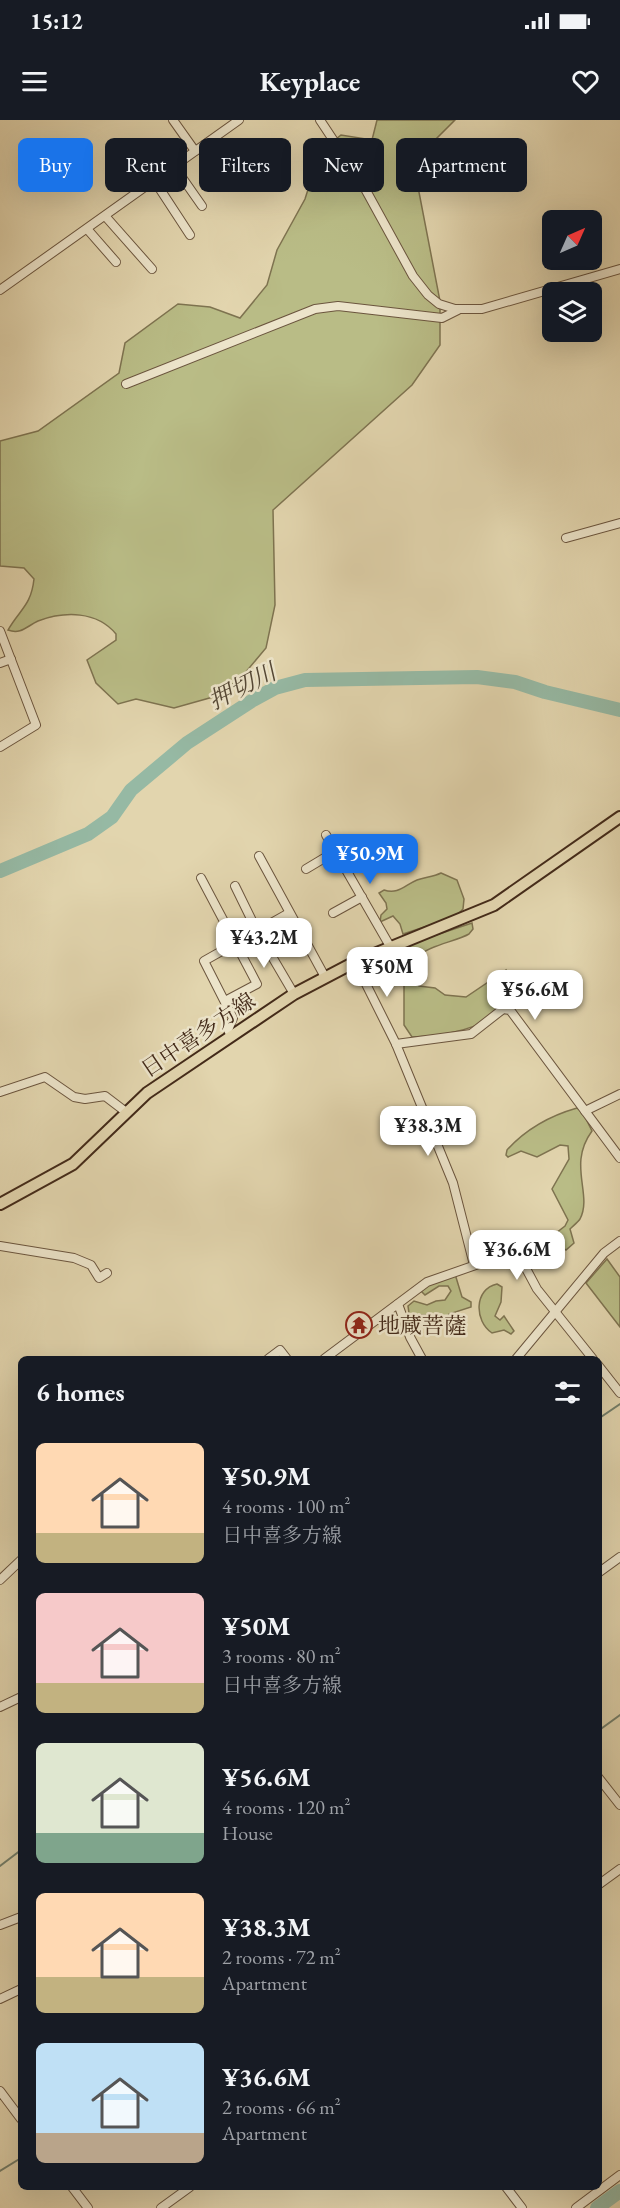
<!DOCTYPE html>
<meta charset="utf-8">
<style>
:root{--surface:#171b24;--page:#242831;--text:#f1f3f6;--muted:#9ea1a6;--accent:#1a73e8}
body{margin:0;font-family:"EB Garamond","Noto Serif JP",serif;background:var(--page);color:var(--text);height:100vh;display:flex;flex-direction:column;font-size:22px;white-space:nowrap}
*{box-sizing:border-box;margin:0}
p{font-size:20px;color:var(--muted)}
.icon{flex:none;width:33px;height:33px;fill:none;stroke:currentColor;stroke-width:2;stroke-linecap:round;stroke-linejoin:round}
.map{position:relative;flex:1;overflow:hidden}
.side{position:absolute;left:18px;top:1236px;width:584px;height:834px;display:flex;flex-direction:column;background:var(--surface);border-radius:9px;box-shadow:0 6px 24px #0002}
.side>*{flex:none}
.top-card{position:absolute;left:18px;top:18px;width:585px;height:54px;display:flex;gap:12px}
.needle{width:39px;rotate:45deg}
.fabs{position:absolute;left:542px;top:90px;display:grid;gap:12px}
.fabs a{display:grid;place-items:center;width:60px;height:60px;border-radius:9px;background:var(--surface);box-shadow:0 6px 24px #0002;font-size:30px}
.price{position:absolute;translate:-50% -51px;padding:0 14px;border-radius:12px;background:#fff;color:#222;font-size:20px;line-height:39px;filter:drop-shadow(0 2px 3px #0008)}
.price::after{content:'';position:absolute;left:50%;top:36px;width:18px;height:14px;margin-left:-9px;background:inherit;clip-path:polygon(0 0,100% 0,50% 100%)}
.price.current{background:var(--accent);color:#fff}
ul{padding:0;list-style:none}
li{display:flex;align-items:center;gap:18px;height:150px;padding:0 18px}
li span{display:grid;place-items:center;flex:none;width:168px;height:120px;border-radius:9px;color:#555}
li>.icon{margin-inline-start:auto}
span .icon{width:72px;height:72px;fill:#fffc;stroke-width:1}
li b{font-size:26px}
h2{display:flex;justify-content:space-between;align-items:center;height:72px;padding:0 18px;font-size:26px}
.tag{padding:0 21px;border-radius:9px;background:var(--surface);box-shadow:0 6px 24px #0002;font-size:21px;line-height:54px}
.tag.current{background:var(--accent);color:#fff}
.status{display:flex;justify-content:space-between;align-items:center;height:42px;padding:0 30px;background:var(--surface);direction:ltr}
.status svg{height:16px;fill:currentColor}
header{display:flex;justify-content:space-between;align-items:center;height:78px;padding:0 18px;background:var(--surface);font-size:27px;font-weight:700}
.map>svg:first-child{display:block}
.green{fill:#b9bc86;stroke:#7e7350;stroke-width:1.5}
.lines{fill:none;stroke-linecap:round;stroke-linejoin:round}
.stream{stroke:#75806c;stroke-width:2}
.river{stroke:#96b9a4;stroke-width:14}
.minor-casing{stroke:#6b553e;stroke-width:10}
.major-casing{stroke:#432a19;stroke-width:14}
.minor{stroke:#ece4ca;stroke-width:8}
.major{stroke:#e2d5ae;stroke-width:10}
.labels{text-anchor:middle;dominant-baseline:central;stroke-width:5;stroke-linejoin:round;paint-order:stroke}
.street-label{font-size:22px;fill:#432a19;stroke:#ece4ca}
.poi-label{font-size:22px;fill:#432a19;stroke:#ece4ca;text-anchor:start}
.water-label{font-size:24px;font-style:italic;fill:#544735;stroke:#ece4ca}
</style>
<div class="status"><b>15:12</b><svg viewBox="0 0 49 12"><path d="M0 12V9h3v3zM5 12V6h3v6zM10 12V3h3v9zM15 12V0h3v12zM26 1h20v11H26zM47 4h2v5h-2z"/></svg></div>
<header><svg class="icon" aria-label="menu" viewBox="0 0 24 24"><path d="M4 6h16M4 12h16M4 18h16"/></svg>Keyplace<svg class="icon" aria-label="heart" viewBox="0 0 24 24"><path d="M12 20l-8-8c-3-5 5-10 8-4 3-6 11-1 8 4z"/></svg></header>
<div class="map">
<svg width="620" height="2088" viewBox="0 0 620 2088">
<rect width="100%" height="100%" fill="#e2d5ae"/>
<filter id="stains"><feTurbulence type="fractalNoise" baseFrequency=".00333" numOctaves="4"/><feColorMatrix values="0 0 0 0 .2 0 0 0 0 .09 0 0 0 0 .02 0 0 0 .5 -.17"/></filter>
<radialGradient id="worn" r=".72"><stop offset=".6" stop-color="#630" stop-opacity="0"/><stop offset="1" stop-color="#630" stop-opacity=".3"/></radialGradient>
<g class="green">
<path d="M377 0H455L433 22 418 67 440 181V225L412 265 273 390 275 485 266 528 239 560 213 577 174 588 136 579 118 584 96 563 87 540 116 520V514C97 491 65 491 38 501 27 506 21 515 8 510 20 489 31 486 34 459L24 448 0 446V321L38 311 119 253 125 223 178 184 210 187 240 198 267 165 277 130 305 79 320 32 341 15 372 20Z"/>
<path d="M441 753 457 760 464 779 463 789 455 797 403 814 400 804 393 796 380 802 381 795 387 789 386 783 379 773 384 770C398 775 405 765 417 760 425 757 433 757 441 753Z"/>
<path d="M472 803 473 809 469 814C448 826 394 828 419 866L435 868 445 875 466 877 506 850C507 857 506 876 504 882 494 910 437 916 412 917L404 905V866L394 835 397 828Z"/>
<path d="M577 988 582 991 592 1011C567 1045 593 1074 580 1099 578 1102 573 1106 570 1109L574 1123 566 1130 558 1124 556 1113 565 1106 568 1100 552 1069 569 1039 568 1026 560 1025 537 1037 521 1031 508 1037 506 1035 507 1030C526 1009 549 996 577 988Z"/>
<polygon points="607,1139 620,1157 620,1207 586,1163"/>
<polygon points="455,1154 462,1177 471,1182 471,1187 449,1194 442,1207 429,1195 420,1195 410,1200 408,1186 414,1181 427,1185 436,1181 445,1180 451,1171 448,1166 439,1166 425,1175 420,1170 426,1165"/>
<path d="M497 1164 502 1167 501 1182 495 1196 500 1200 504 1196 514 1211 511 1214 504 1210 492 1213C474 1201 474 1169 497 1164Z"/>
</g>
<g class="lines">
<g class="stream">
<polyline points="598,1299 620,1284"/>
<polyline points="598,1611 620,1595"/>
<polyline points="0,1746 21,1730"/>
<polyline points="0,2051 21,2038"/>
</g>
<g class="river">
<polyline points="0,751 88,714 112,697 131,670 187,623 253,580 275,568 305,560 477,557 515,562 545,572 620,590"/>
<polyline points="597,2088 620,2071"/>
</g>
<defs>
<g id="minor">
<polyline points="173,0 195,31"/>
<polyline points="320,0 363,65 413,156 428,175 439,184 455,189 482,189 620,149"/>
<polyline points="174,46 202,86"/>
<polyline points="154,60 190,115"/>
<polyline points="106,97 152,149"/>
<polyline points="88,110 116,142"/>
<polyline points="0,170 239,0"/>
<polyline points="126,264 315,189 338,186 442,198 458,190"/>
<polyline points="566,418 620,403"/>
<polyline points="0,511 36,605 0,627"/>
<polyline points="0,543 11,539"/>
<polyline points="326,715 391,828"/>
<polyline points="259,736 325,857"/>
<polyline points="306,749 336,731"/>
<polyline points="201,758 257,864 225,881"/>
<polyline points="235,766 257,811 294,874"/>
<polyline points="333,793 362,777"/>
<polyline points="355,842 396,924 453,1063 474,1145"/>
<polyline points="231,916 228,910 233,898 204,841 289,793"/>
<polyline points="396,924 471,914 503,889 510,890 620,1038"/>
<polyline points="0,972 45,957 74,977 85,979 105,976 126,992"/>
<polyline points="585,991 620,974"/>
<polyline points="0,1126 74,1138 91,1145 99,1158 107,1153"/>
<polyline points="398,1184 410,1217 422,1239"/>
<polyline points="268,1239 280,1230 287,1239"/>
<polyline points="324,1239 427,1162 513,1132 522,1141 537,1169 593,1239"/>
<polyline points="516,1239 604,1133 620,1121"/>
<polyline points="598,1245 620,1273"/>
<polyline points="598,1453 620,1437"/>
<polyline points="0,1460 21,1440"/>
<polyline points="0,1587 21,1577"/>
<polyline points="598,1657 620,1685"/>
<polyline points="598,1765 620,1749"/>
<polyline points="0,1805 21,1797"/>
<polyline points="0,1879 21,1869"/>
<polyline points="0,1971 21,1999"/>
<polyline points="72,2067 88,2088"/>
<polyline points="506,2067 522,2088"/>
<polyline points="161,2088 190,2067"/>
<polyline points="576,2088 620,2055"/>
</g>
<polyline id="major" points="0,1084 73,1044 147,973 294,874 355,842 494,785 620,697"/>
</defs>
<use href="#minor" class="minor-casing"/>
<use href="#major" class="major-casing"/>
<use href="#minor" class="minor"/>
<use href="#major" class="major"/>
</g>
<defs>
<symbol id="temple-ring" viewBox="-11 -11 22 22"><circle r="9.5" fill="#ece4ca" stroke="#8f2418" stroke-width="1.5"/><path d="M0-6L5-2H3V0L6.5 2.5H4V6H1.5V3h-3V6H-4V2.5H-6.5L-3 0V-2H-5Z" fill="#8f2418"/></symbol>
</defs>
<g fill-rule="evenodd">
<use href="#temple-ring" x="344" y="1190" width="30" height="30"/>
</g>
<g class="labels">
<g class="street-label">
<text transform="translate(198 915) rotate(-34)">日中喜多方線</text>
</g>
<g class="poi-label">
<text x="378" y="1205">地蔵菩薩</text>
</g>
<g class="water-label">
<text transform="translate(242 566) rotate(-27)">押切川</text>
</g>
</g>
<rect width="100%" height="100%" filter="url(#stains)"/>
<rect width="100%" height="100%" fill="url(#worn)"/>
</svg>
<div class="fabs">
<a><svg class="needle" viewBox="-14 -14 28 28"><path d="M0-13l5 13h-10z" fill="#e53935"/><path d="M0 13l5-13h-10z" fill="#9ea1a6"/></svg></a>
<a><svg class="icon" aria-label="layers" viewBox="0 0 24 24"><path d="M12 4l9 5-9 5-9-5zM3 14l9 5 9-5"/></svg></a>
</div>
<b class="price current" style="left:370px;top:765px">¥50.9M</b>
<b class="price" style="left:264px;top:849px">¥43.2M</b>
<b class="price" style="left:387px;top:878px">¥50M</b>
<b class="price" style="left:535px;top:901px">¥56.6M</b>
<b class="price" style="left:428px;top:1037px">¥38.3M</b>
<b class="price" style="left:517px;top:1161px">¥36.6M</b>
<div class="top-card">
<a class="tag current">Buy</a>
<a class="tag">Rent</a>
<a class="tag">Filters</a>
<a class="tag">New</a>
<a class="tag">Apartment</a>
</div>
<section class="side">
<h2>6 homes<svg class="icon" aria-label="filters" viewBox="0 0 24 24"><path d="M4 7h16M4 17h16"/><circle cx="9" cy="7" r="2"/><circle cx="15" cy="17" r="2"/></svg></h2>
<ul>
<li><span style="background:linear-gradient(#ffd9b3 75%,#c2b280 0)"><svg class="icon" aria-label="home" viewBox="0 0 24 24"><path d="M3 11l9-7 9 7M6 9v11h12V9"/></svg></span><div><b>¥50.9M</b><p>4 rooms · 100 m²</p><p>日中喜多方線</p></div></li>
<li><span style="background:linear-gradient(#f6c9c9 75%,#c2b280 0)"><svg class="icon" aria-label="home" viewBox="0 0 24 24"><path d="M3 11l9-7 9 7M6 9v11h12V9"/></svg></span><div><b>¥50M</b><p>3 rooms · 80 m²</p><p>日中喜多方線</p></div></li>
<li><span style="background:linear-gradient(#dfe7d0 75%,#7fa58c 0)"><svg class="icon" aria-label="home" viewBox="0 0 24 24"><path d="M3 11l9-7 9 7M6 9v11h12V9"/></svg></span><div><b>¥56.6M</b><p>4 rooms · 120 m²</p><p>House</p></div></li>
<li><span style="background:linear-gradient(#ffd9b3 70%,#c2b280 0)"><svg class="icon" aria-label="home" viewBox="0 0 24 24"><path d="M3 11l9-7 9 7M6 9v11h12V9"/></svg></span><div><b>¥38.3M</b><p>2 rooms · 72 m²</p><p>Apartment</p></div></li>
<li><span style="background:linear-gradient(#bfe0f5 75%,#b9a48a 0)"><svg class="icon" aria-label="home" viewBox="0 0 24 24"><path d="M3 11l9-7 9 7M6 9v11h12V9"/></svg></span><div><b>¥36.6M</b><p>2 rooms · 66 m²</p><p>Apartment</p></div></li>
</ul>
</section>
</div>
